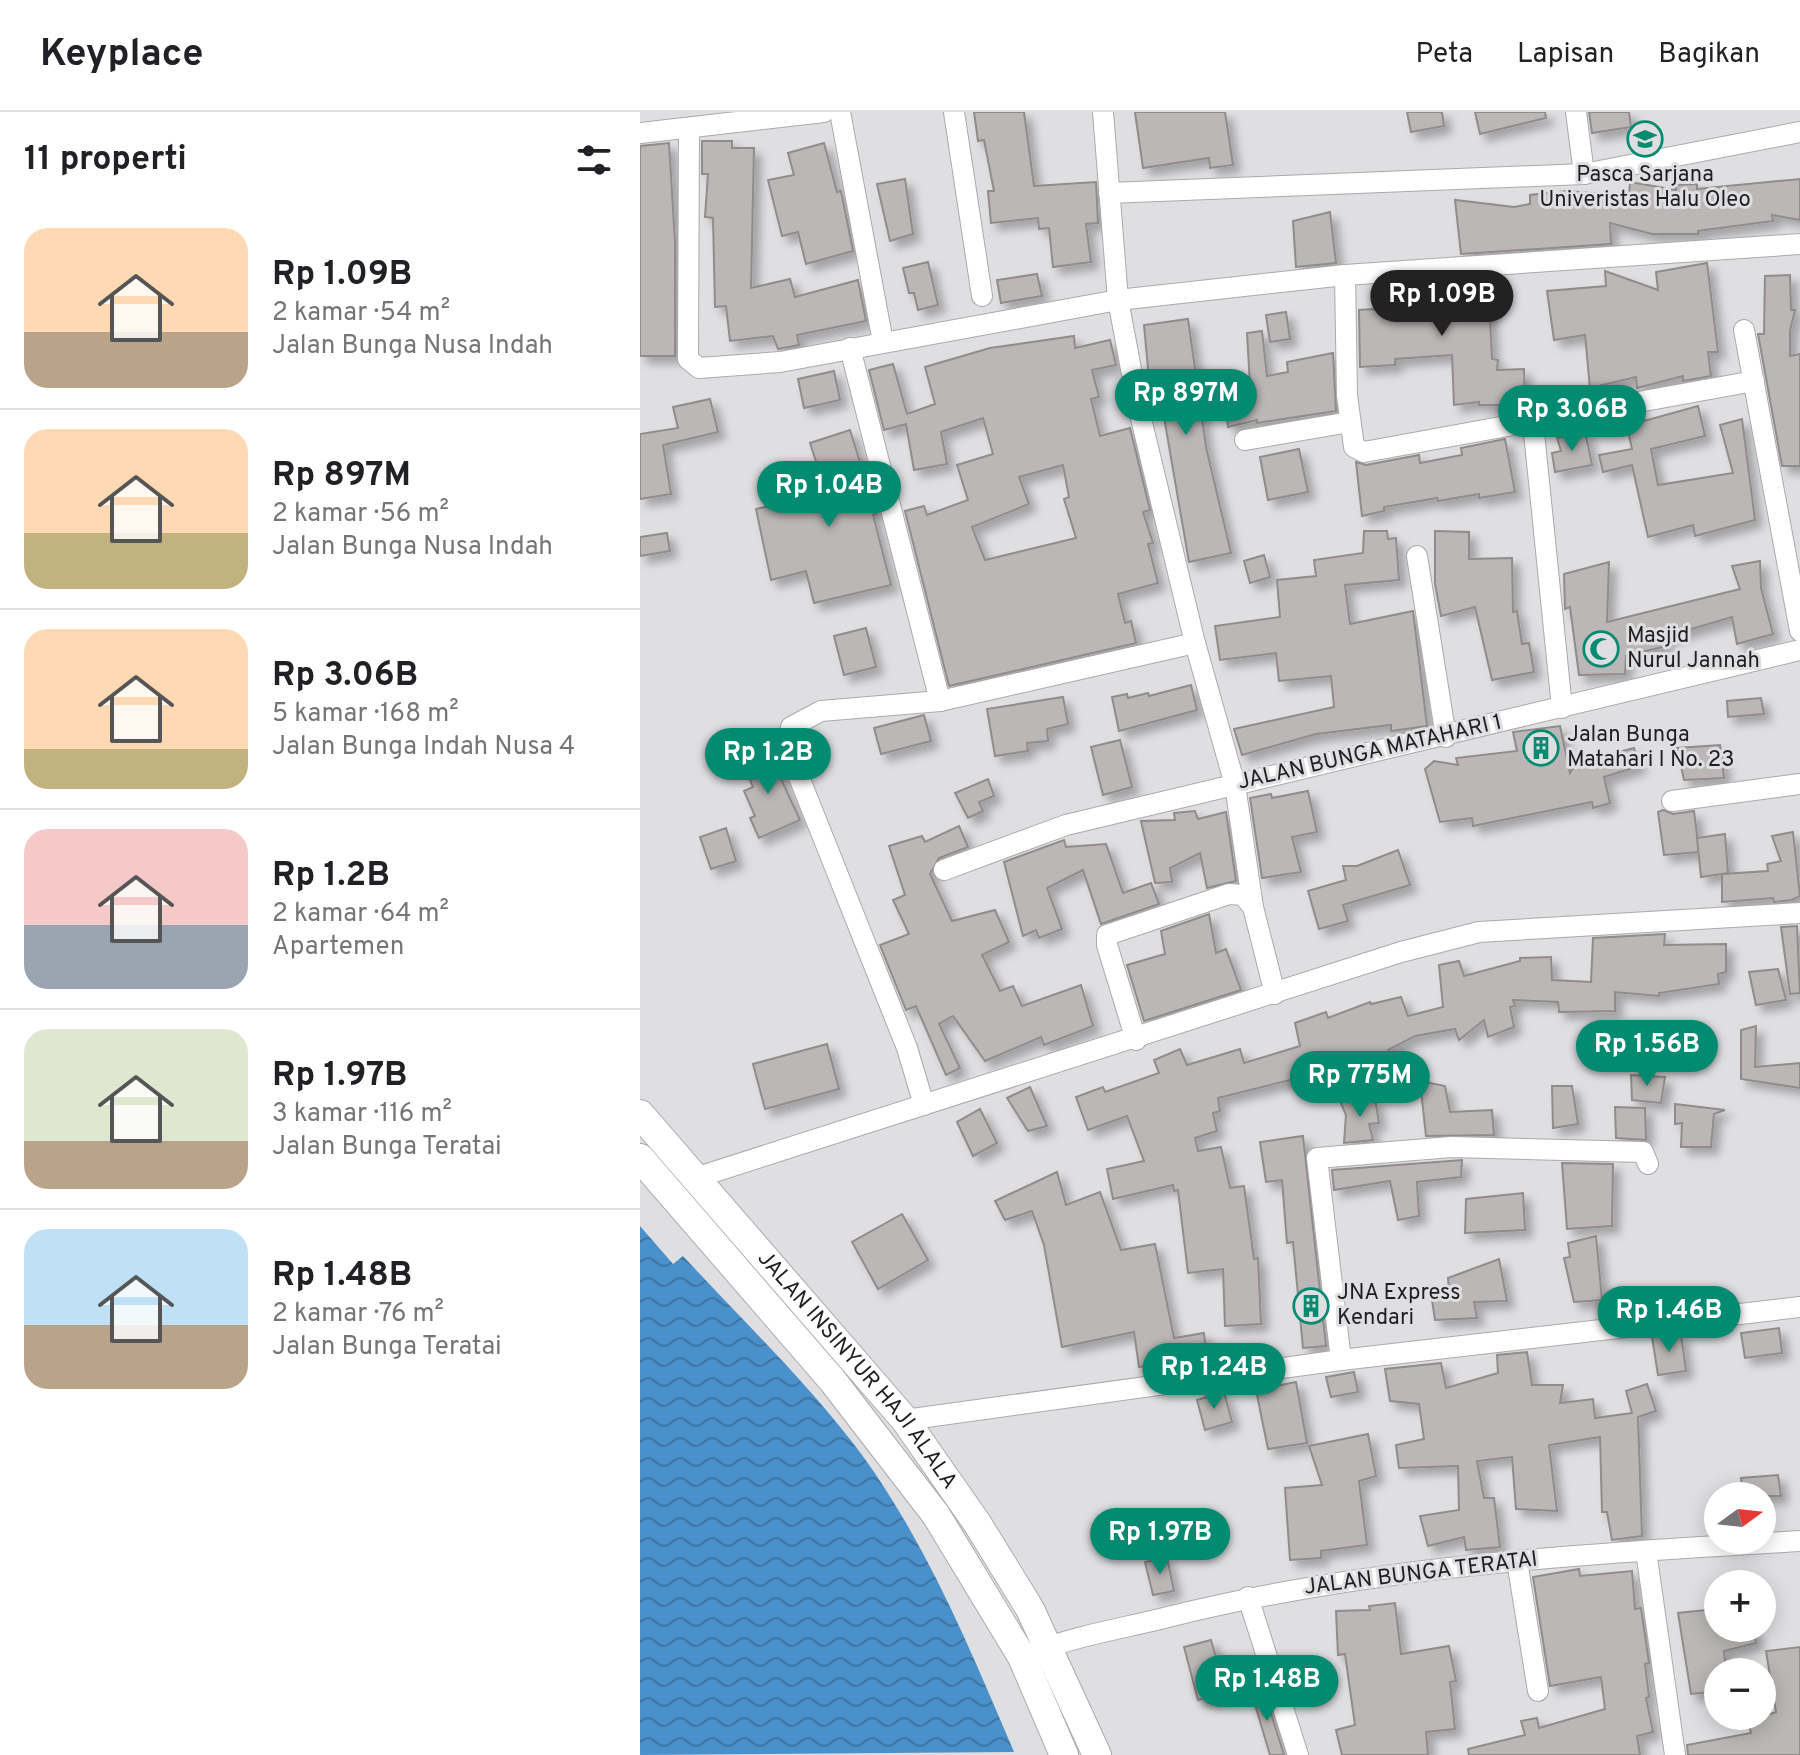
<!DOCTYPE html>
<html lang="id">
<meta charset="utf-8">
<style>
:root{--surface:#fff;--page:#f2f2f2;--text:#202124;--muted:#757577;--line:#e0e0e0;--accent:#038b72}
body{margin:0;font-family:Overpass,sans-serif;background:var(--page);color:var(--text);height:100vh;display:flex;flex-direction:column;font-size:30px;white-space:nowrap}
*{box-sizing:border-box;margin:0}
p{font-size:26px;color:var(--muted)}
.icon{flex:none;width:44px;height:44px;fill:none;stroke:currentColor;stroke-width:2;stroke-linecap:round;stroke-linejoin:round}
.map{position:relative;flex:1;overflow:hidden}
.panel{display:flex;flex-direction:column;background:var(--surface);width:640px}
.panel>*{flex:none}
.needle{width:52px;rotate:75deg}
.controls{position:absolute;left:1064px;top:1370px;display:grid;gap:16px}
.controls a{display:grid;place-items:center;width:72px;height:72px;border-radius:50%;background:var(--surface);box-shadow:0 4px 20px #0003;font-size:40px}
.price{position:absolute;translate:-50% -68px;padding:0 18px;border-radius:28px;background:var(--accent);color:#fff;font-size:26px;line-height:52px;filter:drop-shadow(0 2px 4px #0008)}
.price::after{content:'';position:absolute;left:50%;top:48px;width:24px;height:18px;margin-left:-12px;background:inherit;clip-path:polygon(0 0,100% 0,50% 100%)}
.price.current{background:#222;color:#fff}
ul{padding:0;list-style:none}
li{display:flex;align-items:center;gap:24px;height:200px;padding:0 24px}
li+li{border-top:2px solid var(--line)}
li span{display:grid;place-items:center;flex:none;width:224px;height:160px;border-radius:24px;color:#555}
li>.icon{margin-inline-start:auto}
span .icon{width:96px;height:96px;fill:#fffc;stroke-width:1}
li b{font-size:34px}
h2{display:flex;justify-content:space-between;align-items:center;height:96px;padding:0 24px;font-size:34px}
header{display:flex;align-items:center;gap:48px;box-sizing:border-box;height:112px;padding:0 40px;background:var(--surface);border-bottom:2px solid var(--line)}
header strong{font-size:38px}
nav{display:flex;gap:44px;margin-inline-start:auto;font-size:28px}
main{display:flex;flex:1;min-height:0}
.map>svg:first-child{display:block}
.water{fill:url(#water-waves)}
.building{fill:#bbb7b6;stroke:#908c8b;stroke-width:2;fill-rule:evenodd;filter:url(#shadow)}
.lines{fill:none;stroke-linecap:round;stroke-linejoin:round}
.street-casing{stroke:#aaa9ac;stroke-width:22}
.secondary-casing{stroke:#aaa9ac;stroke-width:30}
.street{stroke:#fff;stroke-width:20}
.secondary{stroke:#fff;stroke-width:28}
.labels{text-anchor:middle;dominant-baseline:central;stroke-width:6;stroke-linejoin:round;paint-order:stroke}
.poi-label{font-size:22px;fill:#1f1e20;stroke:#dfdee1;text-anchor:start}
.street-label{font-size:22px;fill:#1f1e20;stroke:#dfdee1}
</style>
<header>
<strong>Keyplace</strong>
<nav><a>Peta</a><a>Lapisan</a><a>Bagikan</a></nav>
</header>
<main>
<section class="panel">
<h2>11 properti<svg class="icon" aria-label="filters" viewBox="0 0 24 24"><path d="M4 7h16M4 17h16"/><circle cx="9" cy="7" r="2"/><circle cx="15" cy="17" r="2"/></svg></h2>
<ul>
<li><span style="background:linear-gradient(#ffd9b3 65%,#b9a48a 0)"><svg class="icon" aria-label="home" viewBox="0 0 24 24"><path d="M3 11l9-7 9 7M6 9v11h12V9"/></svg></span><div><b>Rp 1.09B</b><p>2 kamar · 54 m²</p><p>Jalan Bunga Nusa Indah</p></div></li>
<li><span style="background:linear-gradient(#ffd9b3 65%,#c2b280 0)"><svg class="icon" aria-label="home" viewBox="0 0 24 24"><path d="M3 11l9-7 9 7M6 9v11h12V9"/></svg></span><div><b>Rp 897M</b><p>2 kamar · 56 m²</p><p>Jalan Bunga Nusa Indah</p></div></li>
<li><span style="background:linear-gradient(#ffd9b3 75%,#c2b280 0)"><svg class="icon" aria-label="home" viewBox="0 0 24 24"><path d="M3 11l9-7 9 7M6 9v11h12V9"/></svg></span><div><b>Rp 3.06B</b><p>5 kamar · 168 m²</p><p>Jalan Bunga Indah Nusa 4</p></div></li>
<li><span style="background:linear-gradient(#f6c9c9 60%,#9aa5b1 0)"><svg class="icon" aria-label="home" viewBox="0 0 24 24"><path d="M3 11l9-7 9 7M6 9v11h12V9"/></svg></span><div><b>Rp 1.2B</b><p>2 kamar · 64 m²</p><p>Apartemen</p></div></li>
<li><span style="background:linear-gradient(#dfe7d0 70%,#b9a48a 0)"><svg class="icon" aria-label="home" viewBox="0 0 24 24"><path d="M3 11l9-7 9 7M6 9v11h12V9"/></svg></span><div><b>Rp 1.97B</b><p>3 kamar · 116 m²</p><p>Jalan Bunga Teratai</p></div></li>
<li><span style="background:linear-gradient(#bfe0f5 60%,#b9a48a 0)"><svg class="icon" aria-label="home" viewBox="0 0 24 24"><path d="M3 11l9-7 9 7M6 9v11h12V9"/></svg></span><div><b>Rp 1.48B</b><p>2 kamar · 76 m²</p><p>Jalan Bunga Teratai</p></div></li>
</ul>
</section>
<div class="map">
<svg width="1160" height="1643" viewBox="0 0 1160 1643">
<defs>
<pattern id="water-waves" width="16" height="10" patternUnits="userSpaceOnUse" patternTransform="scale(2)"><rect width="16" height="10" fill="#4a90cb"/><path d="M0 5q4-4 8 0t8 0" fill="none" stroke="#3d75a4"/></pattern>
<filter id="shadow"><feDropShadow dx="7" dy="7" stdDeviation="4" flood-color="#0004"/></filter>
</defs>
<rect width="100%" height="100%" fill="#dfdee1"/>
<path class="water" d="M0 1114 33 1152 43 1144C103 1209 169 1272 222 1343 288 1434 330 1537 374 1640L0 1643Z"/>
<g class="building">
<polygon points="334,0 384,0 394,74 456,70 458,111 446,112 451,150 413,155 409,116 399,117 398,106 351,111 348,79 354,79 344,28 338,29"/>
<polygon points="495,0 585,0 593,53 570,56 569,46 503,56"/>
<polygon points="767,0 802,0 804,14 771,20"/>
<polygon points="835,0 905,0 906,6 840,22"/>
<polygon points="949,0 989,0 991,15 952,21"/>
<polygon points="62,29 92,29 92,36 114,36 111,176 150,167 155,185 218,168 226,209 157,223 159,233 138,237 133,224 90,229 86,194 75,195 73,106 65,105 68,62 62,62"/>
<polygon points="29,31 35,130 35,244 0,244 0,34"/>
<polygon points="184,31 197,80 201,79 213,139 166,152 158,120 142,124 128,68 154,63 148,41"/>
<polygon points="265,67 273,122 250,129 237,72"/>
<polygon points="1160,67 1160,108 1132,103 1133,109 1058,119 1058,122 1012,122 970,111 971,132 821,142 815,88 874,95 890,92 890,83 927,79 989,84 990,70 1036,78 1036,73 1057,72 1057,77"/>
<polygon points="690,100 696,151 656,155 653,109"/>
<polygon points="288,150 298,193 278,198 274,181 269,181 263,156"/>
<polygon points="1067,151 1078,240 1068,240 1071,264 1043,269 1043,264 997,276 996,265 950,276 945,223 914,228 907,179 966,174 965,159 1018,178 1016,160"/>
<polygon points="397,162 402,184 361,191 357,168"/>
<polygon points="1150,163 1151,198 1155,198 1150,219 1150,244 1160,242 1160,354 1142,354 1118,222 1124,222 1125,164"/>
<polygon points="848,166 852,247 858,248 857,258 884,257 885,293 839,293 839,290 814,293 812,243 755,247 755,253 720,255 719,198 751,196 749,173"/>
<polygon points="646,200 650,227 630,230 626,203"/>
<polygon points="548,207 566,335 591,441 549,450 520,282 513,283 508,256 504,213"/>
<polygon points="622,219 627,264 648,260 647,250 693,241 696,299 617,311 617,308 588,315 585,280 610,273 607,221"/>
<path d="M434 224 435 236 470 228 476 253 452 258 459 285 451 287 460 324 490 316 510 398 503 400 513 431 508 432 518 471 478 482 485 511 491 509 496 531 309 574 265 399 284 394 287 403 328 388 317 353 353 342 343 306 301 320 307 352 274 358 266 312 244 318 229 258 253 252 267 302 295 292 285 255 350 236ZM423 353 429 385 424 387 436 426 345 448 332 415 389 392 379 365Z"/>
<polygon points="194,259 200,288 164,296 158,267"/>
<polygon points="70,287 78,320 23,333 31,382 0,387 0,322 38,316 33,295"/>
<polygon points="1058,294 1065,324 1011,337 1018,373 1093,361 1080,313 1102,307 1115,408 1055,424 1053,413 1008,425 992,353 963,360 959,343 992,337 985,306 1003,302 1004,309"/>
<polygon points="210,318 236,402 233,403 251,473 174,491 166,459 131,468 116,397 146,390 147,395 187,384 170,331"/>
<polygon points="945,319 952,353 915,360 912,341 921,339 917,326"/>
<polygon points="865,327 875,380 839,386 839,382 798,389 797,386 744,395 744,399 722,404 716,350 726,353 779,343 780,351 822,343 821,336"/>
<polygon points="659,337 668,380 628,388 620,345"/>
<polygon points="724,419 747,419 748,427 756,426 759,468 705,473 710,512 773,499 787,614 751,619 751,613 676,622 602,643 594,617 694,595 691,564 639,569 636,541 580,548 575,514 640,505 637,468 676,464 674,448 723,441"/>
<polygon points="795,419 829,420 829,447 872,446 873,500 877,499 882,532 889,531 894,560 852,568 835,495 801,504 795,472"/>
<polygon points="27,421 30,439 0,444 0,425"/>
<polygon points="624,443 630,465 610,471 604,449"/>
<polygon points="1120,449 1121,476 1133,522 1097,532 1092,505 1024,525 1026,534 986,544 985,562 939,563 930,495 925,497 924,462 969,450 967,510 1100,477 1092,454"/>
<polygon points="226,516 236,555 204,563 194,524"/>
<polygon points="551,573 557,598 479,619 472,585 487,582 488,586 508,581 509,584"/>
<polygon points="423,585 428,612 407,617 408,629 387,631 388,639 355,644 347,597"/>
<polygon points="1121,586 1124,602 1088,605 1087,589"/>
<polygon points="284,603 291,629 241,642 234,616"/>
<polygon points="920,614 930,661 936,651 994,636 999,654 964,665 970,691 953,696 952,690 833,714 832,706 800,710 785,657 794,649 818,653 816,646 877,639 873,620"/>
<polygon points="480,628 492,675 463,683 451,635"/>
<polygon points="1080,633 1084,666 1044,668 1037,636"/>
<polygon points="127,637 160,708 119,726 110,706 115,704 104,679 113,675 102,649"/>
<polygon points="348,667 354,684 339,690 343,699 328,706 315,681"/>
<polygon points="668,679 677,720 652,725 661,760 622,766 610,686 631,682 632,686"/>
<polygon points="1023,698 1033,702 1054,699 1059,740 1024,743 1018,700"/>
<polygon points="555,699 558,707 586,700 596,769 567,776 560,741 530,756 532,770 515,771 501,709 535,708 534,701"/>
<polygon points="319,714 328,735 299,746 290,762 312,809 355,798 369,830 342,843 360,879 373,874 382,894 441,873 453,914 404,933 401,925 345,949 313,904 299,912 320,956 306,963 276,894 266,898 240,833 269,822 253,788 265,783 249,734 282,724 285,730"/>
<polygon points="86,716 96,749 71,757 60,725"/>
<polygon points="1153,720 1160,784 1152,788 1134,790 1133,786 1082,790 1082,762 1128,759 1127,752 1141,749 1132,724"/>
<polygon points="1085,722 1088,761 1061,765 1057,726"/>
<polygon points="424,728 426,735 466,732 483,781 511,771 519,792 461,812 443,758 407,776 422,817 399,826 396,818 383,824 364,750"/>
<polygon points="758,738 770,773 703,793 708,809 679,817 668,779 706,768 703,754 717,754"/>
<polygon points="569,802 576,841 586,837 601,878 504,909 487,853 525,842 521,819"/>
<polygon points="1157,814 1160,881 1150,882 1141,815"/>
<polygon points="1025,822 1024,833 1086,832 1086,860 1078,862 1079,872 1019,881 1019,884 975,880 975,899 919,900 918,890 873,888 875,894 870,895 874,915 848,925 844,908 819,928 815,917 775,924 748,938 756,957 741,966 734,947 578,986 580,999 573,1001 577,1019 555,1026 558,1039 581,1035 590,1076 604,1074 614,1147 618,1146 621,1212 585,1214 583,1157 548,1161 538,1078 534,1079 533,1073 473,1087 467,1057 504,1049 487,1004 448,1018 436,985 463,975 465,980 519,961 514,948 540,937 547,953 600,937 604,951 660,934 655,911 686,900 688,906 730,890 731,892 761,885 768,904 803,895 799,853 819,849 824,864 880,849 880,846 911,845 912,868 951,870 953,826"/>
<polygon points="1138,857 1146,888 1116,893 1109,860"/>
<polygon points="1116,914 1115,955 1160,951 1160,976 1101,967 1101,918"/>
<polygon points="187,932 199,977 125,997 113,952"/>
<polygon points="991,963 1025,965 1021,991 992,988"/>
<polygon points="780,969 805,974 810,1000 852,998 854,1023 786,1024"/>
<polygon points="912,974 932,974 938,1012 913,1016"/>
<polygon points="390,975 407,1014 388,1019 367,986"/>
<polygon points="735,986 739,1011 729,1012 733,1028 704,1031 706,1003 700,989"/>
<polygon points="1035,992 1085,998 1074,1002 1071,1035 1041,1035 1042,1011 1035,1012"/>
<polygon points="975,995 1005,996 1006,1028 976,1026"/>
<polygon points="340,997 357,1031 333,1044 317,1010"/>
<polygon points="663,1024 686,1234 663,1236 653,1130 647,1131 642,1068 626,1070 620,1030"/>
<polygon points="822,1048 821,1065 777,1070 779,1104 758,1108 750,1069 694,1078 692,1058"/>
<polygon points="922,1051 973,1052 972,1114 927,1117"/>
<polygon points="417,1060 426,1093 460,1080 481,1138 515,1132 534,1226 564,1221 567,1247 499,1255 494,1220 422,1235 404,1133 392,1099 365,1108 355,1089"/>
<polygon points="883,1081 885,1118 825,1121 826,1087"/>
<polygon points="262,1102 288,1148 238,1177 212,1130"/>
<polygon points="956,1124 962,1188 934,1190 924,1146 930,1145 928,1131"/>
<polygon points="859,1147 867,1189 834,1190 837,1206 795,1208 791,1181 809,1180 808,1166"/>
<polygon points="1139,1216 1142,1241 1105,1246 1101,1221"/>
<polygon points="1041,1222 1046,1259 1018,1263 1012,1225"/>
<polygon points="887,1240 892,1273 923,1273 920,1291 953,1287 955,1306 992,1301 986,1279 1007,1272 1016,1299 998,1305 1002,1424 972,1428 967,1400 962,1400 960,1325 909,1333 917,1399 876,1397 872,1345 837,1349 844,1386 854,1386 860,1435 826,1438 824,1425 788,1434 780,1404 819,1398 818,1354 759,1356 756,1333 784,1327 779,1292 750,1289 745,1257 801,1251 806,1276 858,1261 857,1243"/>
<polygon points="714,1260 718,1280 691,1285 686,1265"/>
<polygon points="656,1270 667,1331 628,1337 616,1278"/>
<polygon points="584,1280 592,1310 565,1318 557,1288"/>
<polygon points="728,1322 736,1364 719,1369 727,1433 681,1439 681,1446 650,1448 645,1376 682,1373 669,1334"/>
<polygon points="1138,1363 1141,1384 1103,1384 1101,1366"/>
<polygon points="527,1446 534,1479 513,1483 505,1450"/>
<polygon points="939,1457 940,1464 992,1459 995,1497 1001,1496 1009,1551 1005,1552 1009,1585 1006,1586 1013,1620 997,1624 1000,1643 829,1643 828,1637 885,1623 881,1609 897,1606 899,1616 965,1597 961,1565 910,1574 893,1465"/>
<polygon points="755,1491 761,1542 809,1534 816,1569 810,1570 815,1617 786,1620 788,1643 702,1643 696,1618 715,1613 705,1542 698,1543 696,1499 730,1498 729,1494"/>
<polygon points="1076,1497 1077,1516 1114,1516 1116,1531 1084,1539 1086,1560 1078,1560 1078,1579 1051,1582 1038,1501"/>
<polygon points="571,1528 586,1581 558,1588 544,1535"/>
<polygon points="1160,1535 1160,1643 1048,1643 1047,1633 1111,1621 1108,1609 1136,1600 1126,1539"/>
<polygon points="623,1576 644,1643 630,1643 611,1579"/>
</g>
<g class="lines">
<defs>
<g id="street">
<polyline points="200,0 243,230"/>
<polyline points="314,0 342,184"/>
<polyline points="463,0 478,188 498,294 555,531 595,673 613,795 635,882"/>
<polyline points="936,0 944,62"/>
<polyline points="49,16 48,247 59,256 140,250 478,188 705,163 1160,132"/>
<polyline points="0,21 184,0"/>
<polyline points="469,81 944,62 1160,20"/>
<polyline points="705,163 707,283 714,335 724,340 1114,269"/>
<polyline points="1104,218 1160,519"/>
<polyline points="210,236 300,589"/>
<polyline points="893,311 922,596"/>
<polyline points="605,328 710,310"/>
<polyline points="777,444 806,625"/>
<polyline points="1032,689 1160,672"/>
<polyline points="304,758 426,713 1160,538"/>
<polyline points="496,928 467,833 467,823 589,782 603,783 613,795"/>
<polyline points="284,993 267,936 155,655 148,628 151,615 181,599 300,589 555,531"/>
<polyline points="55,1066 761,840 839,820 1160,801"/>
<polyline points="701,1248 677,1046 811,1035 1003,1040 1008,1052"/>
<polyline points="265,1308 701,1248 1160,1195"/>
<polyline points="1006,1439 1035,1643"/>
<polyline points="877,1449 898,1579"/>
<polyline points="608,1485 658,1643"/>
<path d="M398 1539C439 1523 485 1516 528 1505 737 1453 946 1442 1160 1429"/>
</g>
<g id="secondary">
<path id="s1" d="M0 1002 265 1308 337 1411 390 1497 457 1643"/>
<polyline points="0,1046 192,1268 296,1403 382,1545 424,1643"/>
</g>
</defs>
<use href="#street" class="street-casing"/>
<use href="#secondary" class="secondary-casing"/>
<use href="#street" class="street"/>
<use href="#secondary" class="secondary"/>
</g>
<defs>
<symbol id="university-ring" viewBox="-11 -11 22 22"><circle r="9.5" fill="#dfdee1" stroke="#038b72" stroke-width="1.5"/><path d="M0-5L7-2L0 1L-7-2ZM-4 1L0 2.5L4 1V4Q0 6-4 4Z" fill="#038b72"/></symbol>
<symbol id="mosque-ring" viewBox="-11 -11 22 22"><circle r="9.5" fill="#dfdee1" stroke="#038b72" stroke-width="1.5"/><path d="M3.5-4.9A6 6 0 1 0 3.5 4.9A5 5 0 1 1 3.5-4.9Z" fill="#038b72"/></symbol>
<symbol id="building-ring" viewBox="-11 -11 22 22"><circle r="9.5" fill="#dfdee1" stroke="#038b72" stroke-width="1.5"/><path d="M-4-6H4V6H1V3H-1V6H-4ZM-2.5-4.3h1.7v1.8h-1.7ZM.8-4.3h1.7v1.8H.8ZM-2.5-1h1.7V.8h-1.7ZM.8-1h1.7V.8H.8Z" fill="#038b72"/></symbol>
</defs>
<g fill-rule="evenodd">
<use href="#university-ring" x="985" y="7" width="40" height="40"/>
<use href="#mosque-ring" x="941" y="517" width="40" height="40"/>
<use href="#building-ring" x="881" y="616" width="40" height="40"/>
<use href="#building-ring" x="651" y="1174" width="40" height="40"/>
</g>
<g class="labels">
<g class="poi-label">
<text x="1005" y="63" text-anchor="middle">Pasca Sarjana<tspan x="1005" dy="25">Univeristas Halu Oleo</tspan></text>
<text x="987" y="524">Masjid<tspan x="987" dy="25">Nurul Jannah</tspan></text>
<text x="927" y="623">Jalan Bunga<tspan x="927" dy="25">Matahari I No. 23</tspan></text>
<text x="697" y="1181">JNA Express<tspan x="697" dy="25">Kendari</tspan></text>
</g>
<g class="street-label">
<text transform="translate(730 641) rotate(-13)">JALAN BUNGA MATAHARI 1</text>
<text stroke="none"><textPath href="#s1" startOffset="336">JALAN INSINYUR HAJI ALALA</textPath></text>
<text transform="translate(781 1462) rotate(-7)">JALAN BUNGA TERATAI</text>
</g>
</g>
</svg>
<div class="controls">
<a><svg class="needle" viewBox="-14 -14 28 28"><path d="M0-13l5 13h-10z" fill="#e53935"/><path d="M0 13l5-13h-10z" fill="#757577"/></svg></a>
<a>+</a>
<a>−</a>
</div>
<b class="price current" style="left:802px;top:226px">Rp 1.09B</b>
<b class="price" style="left:546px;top:325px">Rp 897M</b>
<b class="price" style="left:932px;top:341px">Rp 3.06B</b>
<b class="price" style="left:189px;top:417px">Rp 1.04B</b>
<b class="price" style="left:128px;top:684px">Rp 1.2B</b>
<b class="price" style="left:1007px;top:976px">Rp 1.56B</b>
<b class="price" style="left:720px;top:1007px">Rp 775M</b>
<b class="price" style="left:1029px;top:1242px">Rp 1.46B</b>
<b class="price" style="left:574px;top:1299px">Rp 1.24B</b>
<b class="price" style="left:520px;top:1464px">Rp 1.97B</b>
<b class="price" style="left:627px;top:1611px">Rp 1.48B</b>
</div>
</main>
